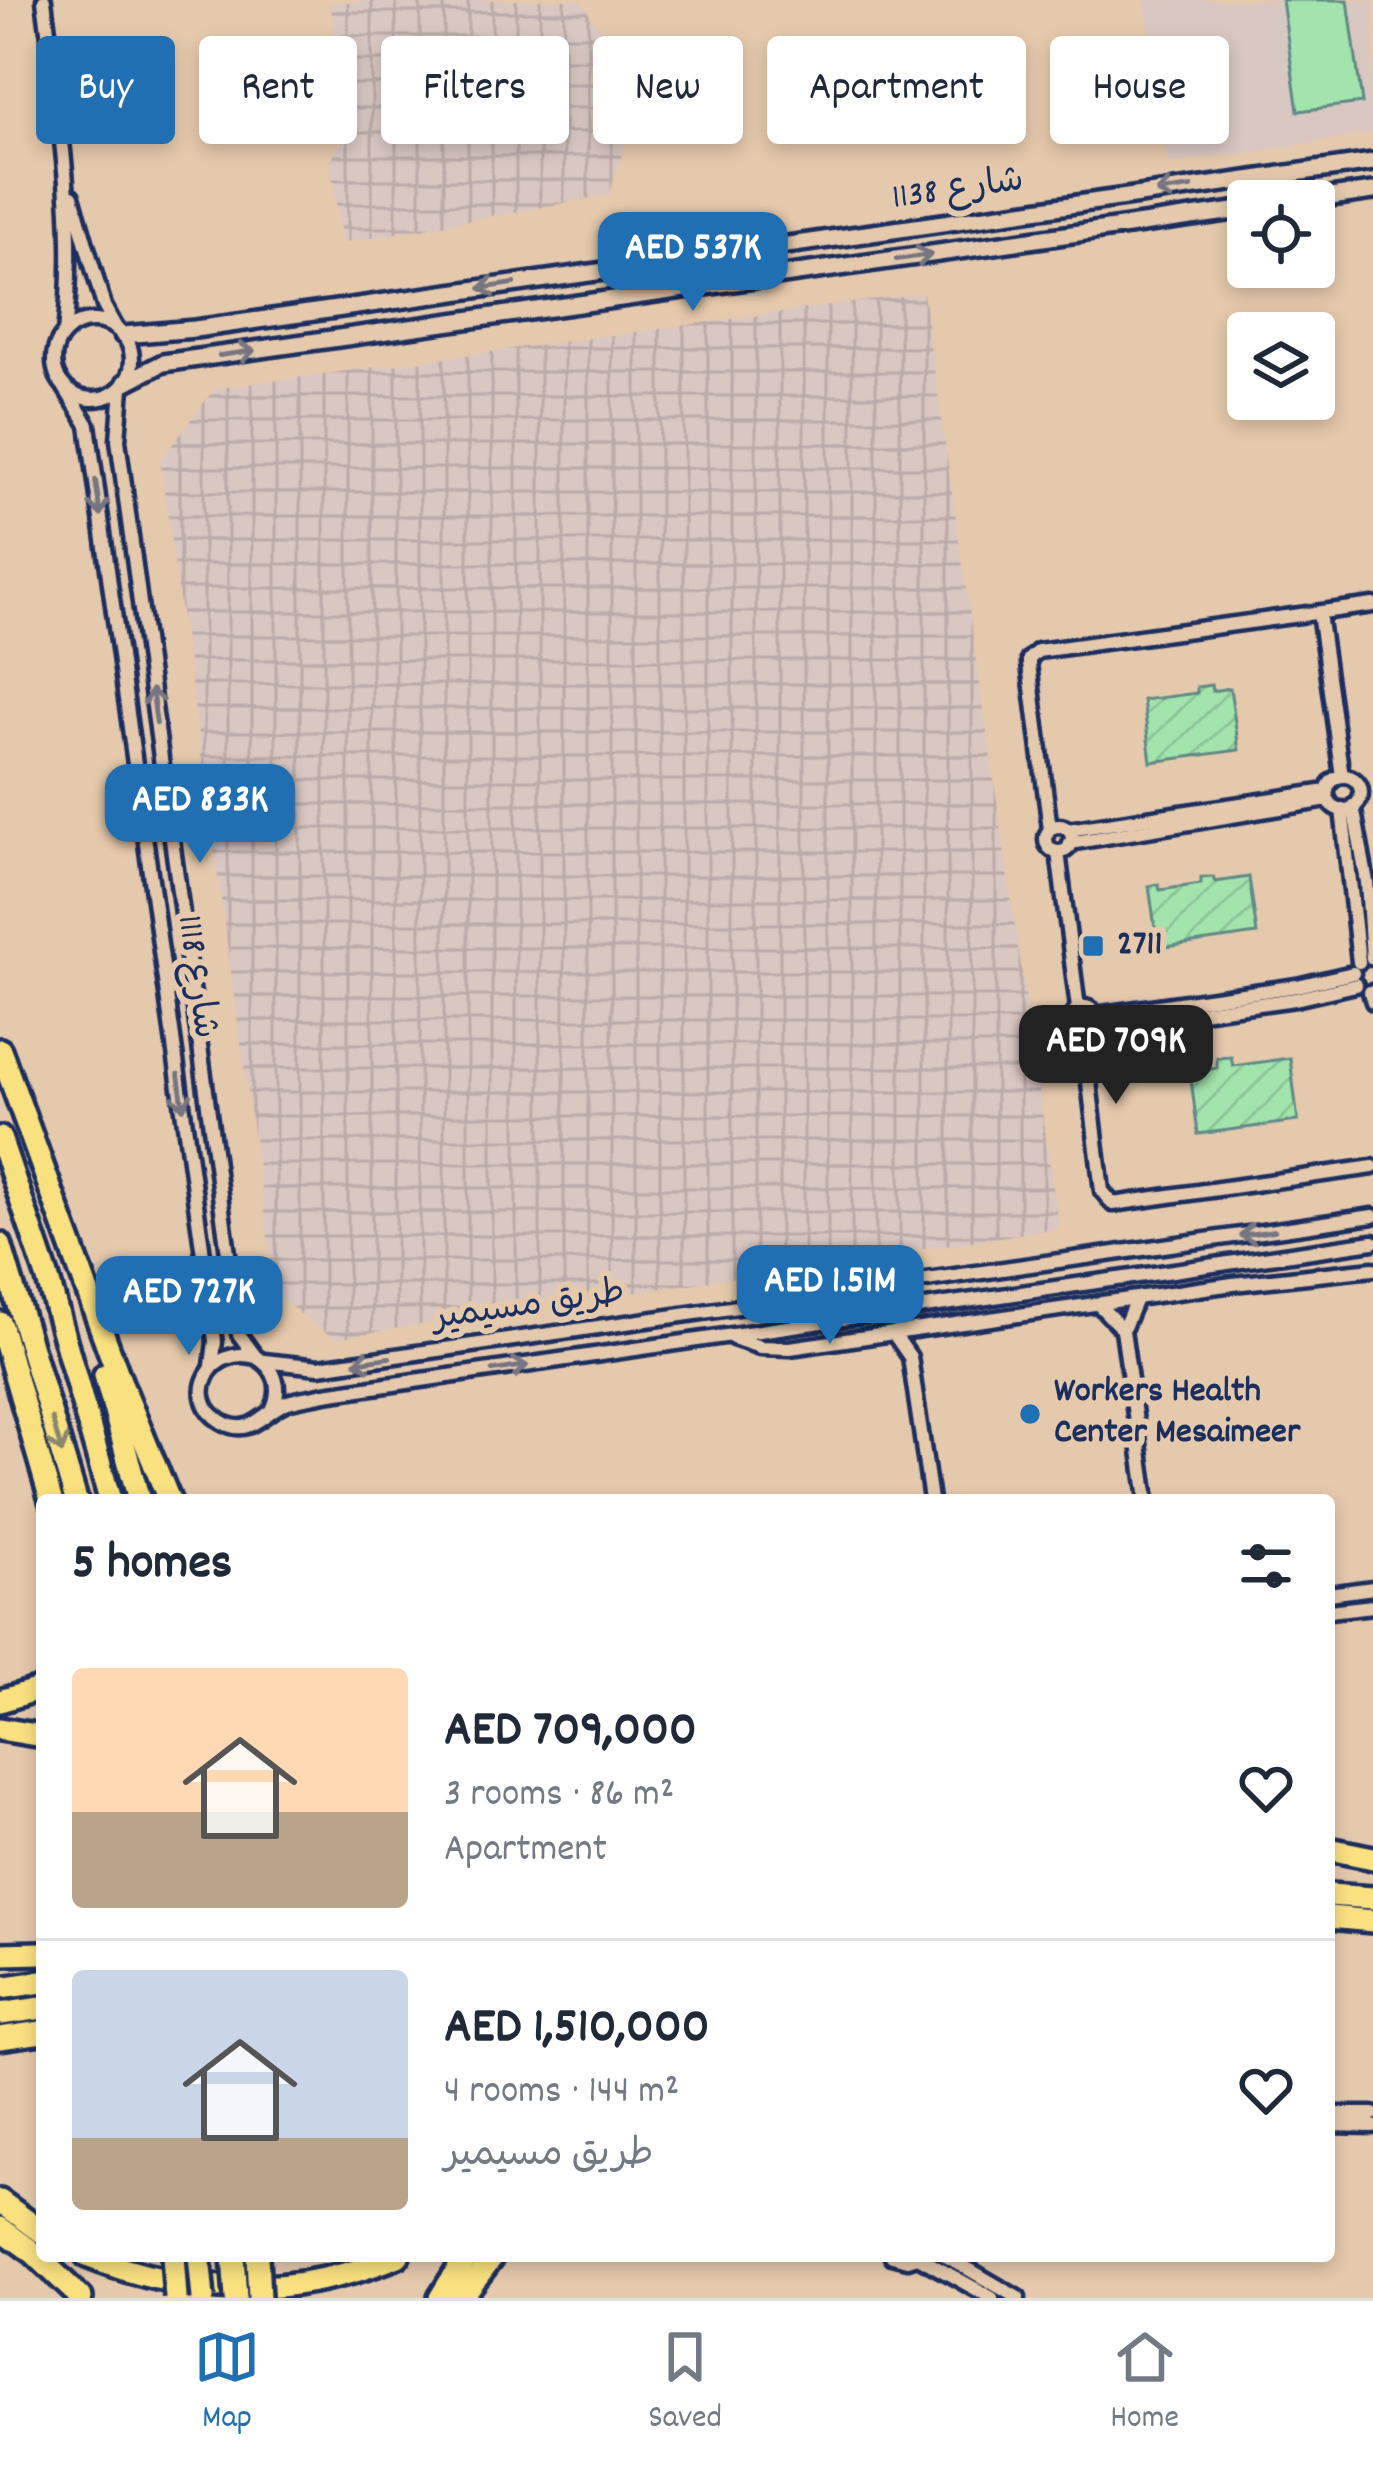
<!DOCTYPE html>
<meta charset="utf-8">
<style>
:root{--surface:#fff;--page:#f6f6f7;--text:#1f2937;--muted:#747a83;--line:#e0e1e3;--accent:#1f6fb2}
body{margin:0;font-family:Dekko,"Playpen Sans Arabic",sans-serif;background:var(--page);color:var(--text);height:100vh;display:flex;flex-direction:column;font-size:45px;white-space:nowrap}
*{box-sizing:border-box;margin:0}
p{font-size:39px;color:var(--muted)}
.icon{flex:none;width:66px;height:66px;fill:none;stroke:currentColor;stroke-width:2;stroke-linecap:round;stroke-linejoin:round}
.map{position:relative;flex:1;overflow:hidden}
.details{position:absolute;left:36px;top:1494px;width:1299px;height:768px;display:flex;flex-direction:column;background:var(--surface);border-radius:12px;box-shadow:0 6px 18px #0003}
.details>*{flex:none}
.top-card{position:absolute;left:36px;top:36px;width:1302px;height:108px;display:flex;gap:24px}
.fabs{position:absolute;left:1227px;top:180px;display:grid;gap:24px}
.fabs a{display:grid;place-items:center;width:108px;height:108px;border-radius:12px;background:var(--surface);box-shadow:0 6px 18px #0003;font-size:60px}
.price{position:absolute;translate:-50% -102px;padding:0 27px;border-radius:24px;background:var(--accent);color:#fff;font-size:39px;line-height:78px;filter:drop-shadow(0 3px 6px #0008)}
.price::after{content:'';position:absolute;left:50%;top:72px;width:36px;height:27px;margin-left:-18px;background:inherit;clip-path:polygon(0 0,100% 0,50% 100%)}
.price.current{background:#222;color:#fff}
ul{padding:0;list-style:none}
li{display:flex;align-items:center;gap:36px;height:300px;padding:0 36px}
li+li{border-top:3px solid var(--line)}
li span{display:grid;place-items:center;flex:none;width:336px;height:240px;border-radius:12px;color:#555}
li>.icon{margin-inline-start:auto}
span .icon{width:144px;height:144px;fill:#fffc;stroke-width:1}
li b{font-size:51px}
h2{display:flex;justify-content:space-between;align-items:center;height:144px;padding:0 36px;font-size:51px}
.pill{padding:0 42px;border-radius:12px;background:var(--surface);box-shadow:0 6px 18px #0003;font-size:42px;line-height:108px}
.pill.current{background:var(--accent);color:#fff}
.tab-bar{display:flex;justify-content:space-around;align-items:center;height:168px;border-top:3px solid var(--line);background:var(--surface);font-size:33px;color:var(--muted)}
.tab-bar a{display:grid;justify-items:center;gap:6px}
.tab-bar .current{color:var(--accent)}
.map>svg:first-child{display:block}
.built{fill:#d9c7c2}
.industrial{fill:url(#industrial-grid)}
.green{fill:#a3e4ad;stroke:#5f8a86;stroke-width:3}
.garden{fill:url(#garden-furrows);stroke:#5f8a86;stroke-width:3}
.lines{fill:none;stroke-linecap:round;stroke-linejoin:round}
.minor-casing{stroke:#1b2f5e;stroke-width:21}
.tertiary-casing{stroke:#1b2f5e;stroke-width:24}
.trunk-casing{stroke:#1b2f5e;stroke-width:30}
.motorway-casing{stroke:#1b2f5e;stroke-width:30}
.minor{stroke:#e5c9ac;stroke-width:12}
.tertiary{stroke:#e5c9ac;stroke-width:15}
.trunk{stroke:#fae180;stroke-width:21}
.motorway{stroke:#fae180;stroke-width:21}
.motorway-bridge-casing{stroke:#1b2f5e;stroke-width:30;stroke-linecap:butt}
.motorway-bridge{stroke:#fae180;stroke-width:21}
.oneway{stroke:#767481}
.oneway2{stroke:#8a886f}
.poi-dot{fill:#1f6fb2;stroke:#e5c9ac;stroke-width:4.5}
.labels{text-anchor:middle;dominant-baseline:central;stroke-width:12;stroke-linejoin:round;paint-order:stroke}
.street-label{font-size:36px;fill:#1b2f5e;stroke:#e5c9ac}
.poi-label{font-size:36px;font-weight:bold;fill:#1b2f5e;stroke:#e5c9ac;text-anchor:start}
</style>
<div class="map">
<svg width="1373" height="2298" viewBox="0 0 1373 2298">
<defs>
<pattern id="industrial-grid" width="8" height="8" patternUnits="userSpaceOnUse" patternTransform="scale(3)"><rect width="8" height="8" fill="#d9c7c2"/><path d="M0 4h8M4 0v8" fill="none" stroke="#baaba9"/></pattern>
<pattern id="garden-furrows" width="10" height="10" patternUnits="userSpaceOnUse" patternTransform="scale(3)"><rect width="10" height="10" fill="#a3e4ad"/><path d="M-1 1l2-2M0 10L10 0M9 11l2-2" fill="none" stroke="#8cc497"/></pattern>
</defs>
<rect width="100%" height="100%" fill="#e5c9ac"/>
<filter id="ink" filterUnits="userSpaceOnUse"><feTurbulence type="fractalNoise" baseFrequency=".00833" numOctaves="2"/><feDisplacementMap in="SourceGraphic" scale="24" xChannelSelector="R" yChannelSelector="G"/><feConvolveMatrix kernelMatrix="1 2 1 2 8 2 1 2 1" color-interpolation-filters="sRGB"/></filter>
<g filter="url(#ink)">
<polygon class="built" points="1145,0 1373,0 1373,134 1168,164"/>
<g class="industrial">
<polygon points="391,0 580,0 642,89 609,195 342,243 330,163 349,123 330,3"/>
<polygon points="923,293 1059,1228 334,1338 276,1296 160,461 214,389"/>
</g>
<polygon class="green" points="1282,0 1348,0 1362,103 1298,111"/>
<g class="garden">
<polygon points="1211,685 1212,691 1230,688 1239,750 1151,762 1143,700 1197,693 1197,687"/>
<polygon points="1213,877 1215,882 1249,877 1257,934 1158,948 1149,886 1158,884 1160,890 1201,884 1201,878"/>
<polygon points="1231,1057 1233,1066 1290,1058 1298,1121 1198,1134 1190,1072 1217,1068 1217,1058"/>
</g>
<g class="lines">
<defs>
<g id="minor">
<path d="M44 0C58 110 78 222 65 333"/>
<polyline points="72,196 104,306 116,328"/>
<circle cx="93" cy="360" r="39"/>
<polyline points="122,387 118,440 237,1320 239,1334 255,1356"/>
<polyline points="65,388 88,425 215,1341 212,1366"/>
<polyline points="1319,613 1342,776"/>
<circle cx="1344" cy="793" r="17"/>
<polyline points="1353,806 1367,882 1372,958"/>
<polyline points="1342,809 1359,962"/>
<circle cx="1059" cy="839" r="13"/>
<polyline points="1050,829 1029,664 1029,659 1038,651 1373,605"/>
<polyline points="1068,830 1327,791"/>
<polyline points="1070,843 1328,800"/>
<polyline points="1058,852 1078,1008"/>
<polyline points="1370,992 1373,1002"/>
<circle cx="1084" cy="1019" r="12"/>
<polyline points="1096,1015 1297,986 1353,973"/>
<polyline points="1094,1027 1295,999 1356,985"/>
<polyline points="1083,1032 1102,1191 1113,1204 1373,1167"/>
<polyline points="1136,1299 1123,1330 1147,1500"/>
<polyline points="1098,1304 1123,1330"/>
<polyline points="894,1334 910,1357 931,1500"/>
<polyline points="733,1338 760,1347 790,1348 1233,1284 1373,1269"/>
<polyline points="264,1361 319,1367 1373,1216"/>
<path d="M272 1410C282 1389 277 1369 256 1357 211 1344 181 1398 222 1422 251 1439 264 1410 288 1402 300 1398 313 1397 325 1394L1373 1242"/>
<polyline points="1329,1594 1373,1588"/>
<polyline points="1329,1611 1373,1606"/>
<polyline points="1329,2114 1373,2114"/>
<polyline points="1329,2125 1373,2126"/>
<polyline points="892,2256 908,2260 920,2256"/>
<polyline points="946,2256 1018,2298"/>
<polyline points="918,2257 992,2298"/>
</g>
<g id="tertiary">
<polyline points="1302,201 1373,191"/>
<polyline points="123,335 195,329 1373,162"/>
<polyline points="126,382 163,363 1248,209"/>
</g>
<g id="trunk">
<polyline points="1329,1849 1373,1858"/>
<polyline points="1329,1895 1373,1898"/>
<polyline points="1329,1917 1373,1921"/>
<polyline points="0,1988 42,1982"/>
<polyline points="0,2014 42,2008"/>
<polyline points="0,2038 42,2032"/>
</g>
<g id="motorway">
<polyline points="0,1050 121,1383 169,1500"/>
<polyline points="0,1138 47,1276 110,1500"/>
<polyline points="0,1244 76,1500"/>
<polyline points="0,1323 51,1500"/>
<polyline points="105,1375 139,1500"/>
<polyline points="0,1701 42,1688"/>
<polyline points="0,1729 42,1736"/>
<polyline points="0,1954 42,1953"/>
<polyline points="0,2201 42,2232"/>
<polyline points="0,2228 34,2253 81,2298"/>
<path d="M87 2256C190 2298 295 2298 398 2256"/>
<polyline points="440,2298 466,2256"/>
<polyline points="461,2298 493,2256"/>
</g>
</defs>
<use href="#minor" class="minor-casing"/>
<use href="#tertiary" class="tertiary-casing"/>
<use href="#trunk" class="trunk-casing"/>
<use href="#motorway" class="motorway-casing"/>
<use href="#minor" class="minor"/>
<use href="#tertiary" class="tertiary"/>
<use href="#trunk" class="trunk"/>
<use href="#motorway" class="motorway"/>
<defs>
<g id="motorway-bridge">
<polyline points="173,2256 176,2298"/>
<polyline points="199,2256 203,2298"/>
<polyline points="233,2256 236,2298"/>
<polyline points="257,2256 259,2298"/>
</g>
</defs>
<use href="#motorway-bridge" class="motorway-bridge-casing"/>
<use href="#motorway-bridge" class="motorway-bridge"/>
</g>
<defs><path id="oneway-shaft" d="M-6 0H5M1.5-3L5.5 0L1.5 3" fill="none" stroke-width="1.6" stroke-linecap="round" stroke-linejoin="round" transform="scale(3)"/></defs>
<g class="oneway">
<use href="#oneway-shaft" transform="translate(1174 190) rotate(172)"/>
<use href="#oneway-shaft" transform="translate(914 257) rotate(-8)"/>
<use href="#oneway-shaft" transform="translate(497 286) rotate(172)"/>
<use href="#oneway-shaft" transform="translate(237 353) rotate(-8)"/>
<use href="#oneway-shaft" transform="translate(98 498) rotate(82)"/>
<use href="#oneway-shaft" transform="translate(154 706) rotate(-98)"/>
<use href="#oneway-shaft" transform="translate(181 1092) rotate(82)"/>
<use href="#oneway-shaft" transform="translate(1257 1233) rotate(172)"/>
<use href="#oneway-shaft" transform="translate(372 1360) rotate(172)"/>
<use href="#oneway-shaft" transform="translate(510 1368) rotate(-8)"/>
</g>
<use class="oneway2" href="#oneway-shaft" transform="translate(57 1436) rotate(74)"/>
</g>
<g class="poi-dot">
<rect x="1081" y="934" width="24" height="24" rx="6"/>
<circle cx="1030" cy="1414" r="12"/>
</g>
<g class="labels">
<g class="street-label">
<text transform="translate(958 191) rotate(-8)">شارع 1138</text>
<text transform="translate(195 977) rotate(82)">شارع 1118</text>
<text transform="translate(529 1307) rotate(-8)">طريق مسيمير</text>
</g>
<g class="poi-label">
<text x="1117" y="946">2711</text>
<text x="1054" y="1393">Workers Health<tspan x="1054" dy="41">Center Mesaimeer</tspan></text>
</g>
</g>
</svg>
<div class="fabs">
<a><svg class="icon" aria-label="locate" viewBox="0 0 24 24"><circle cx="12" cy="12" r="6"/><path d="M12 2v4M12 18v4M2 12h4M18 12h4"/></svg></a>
<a><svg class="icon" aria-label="layers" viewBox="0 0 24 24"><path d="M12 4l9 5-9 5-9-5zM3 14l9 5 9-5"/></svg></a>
</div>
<b class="price" style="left:693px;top:314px">AED 537K</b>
<b class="price" style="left:200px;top:866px">AED 833K</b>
<b class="price current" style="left:1116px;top:1107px">AED 709K</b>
<b class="price" style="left:830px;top:1347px">AED 1.51M</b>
<b class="price" style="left:189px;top:1358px">AED 727K</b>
<div class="top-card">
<a class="pill current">Buy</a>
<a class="pill">Rent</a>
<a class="pill">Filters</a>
<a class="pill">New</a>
<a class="pill">Apartment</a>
<a class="pill">House</a>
</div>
<section class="details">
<h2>5 homes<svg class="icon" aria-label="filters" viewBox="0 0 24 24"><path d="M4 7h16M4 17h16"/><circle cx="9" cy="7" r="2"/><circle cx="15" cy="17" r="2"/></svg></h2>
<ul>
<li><span style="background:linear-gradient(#ffd9b3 60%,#b9a48a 0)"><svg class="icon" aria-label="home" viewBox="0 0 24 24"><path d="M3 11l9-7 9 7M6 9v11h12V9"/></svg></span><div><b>AED 709,000</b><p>3 rooms · 86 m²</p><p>Apartment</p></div><svg class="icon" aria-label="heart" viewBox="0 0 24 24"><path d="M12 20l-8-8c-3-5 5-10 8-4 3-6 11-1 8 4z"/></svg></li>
<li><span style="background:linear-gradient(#c9d6e8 70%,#b9a48a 0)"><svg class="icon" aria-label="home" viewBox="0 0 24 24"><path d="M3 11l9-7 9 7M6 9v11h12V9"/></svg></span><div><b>AED 1,510,000</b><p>4 rooms · 144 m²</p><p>طريق مسيمير</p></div><svg class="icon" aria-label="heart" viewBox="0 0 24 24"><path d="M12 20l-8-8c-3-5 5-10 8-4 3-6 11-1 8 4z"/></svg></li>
</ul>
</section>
</div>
<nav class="tab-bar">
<a class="current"><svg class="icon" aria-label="map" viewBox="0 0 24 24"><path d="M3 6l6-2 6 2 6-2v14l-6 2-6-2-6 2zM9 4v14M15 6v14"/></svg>Map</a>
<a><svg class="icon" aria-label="saved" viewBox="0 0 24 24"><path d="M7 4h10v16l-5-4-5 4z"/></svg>Saved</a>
<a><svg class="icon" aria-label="home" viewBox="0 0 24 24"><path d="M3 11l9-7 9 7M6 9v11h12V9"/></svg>Home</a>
</nav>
